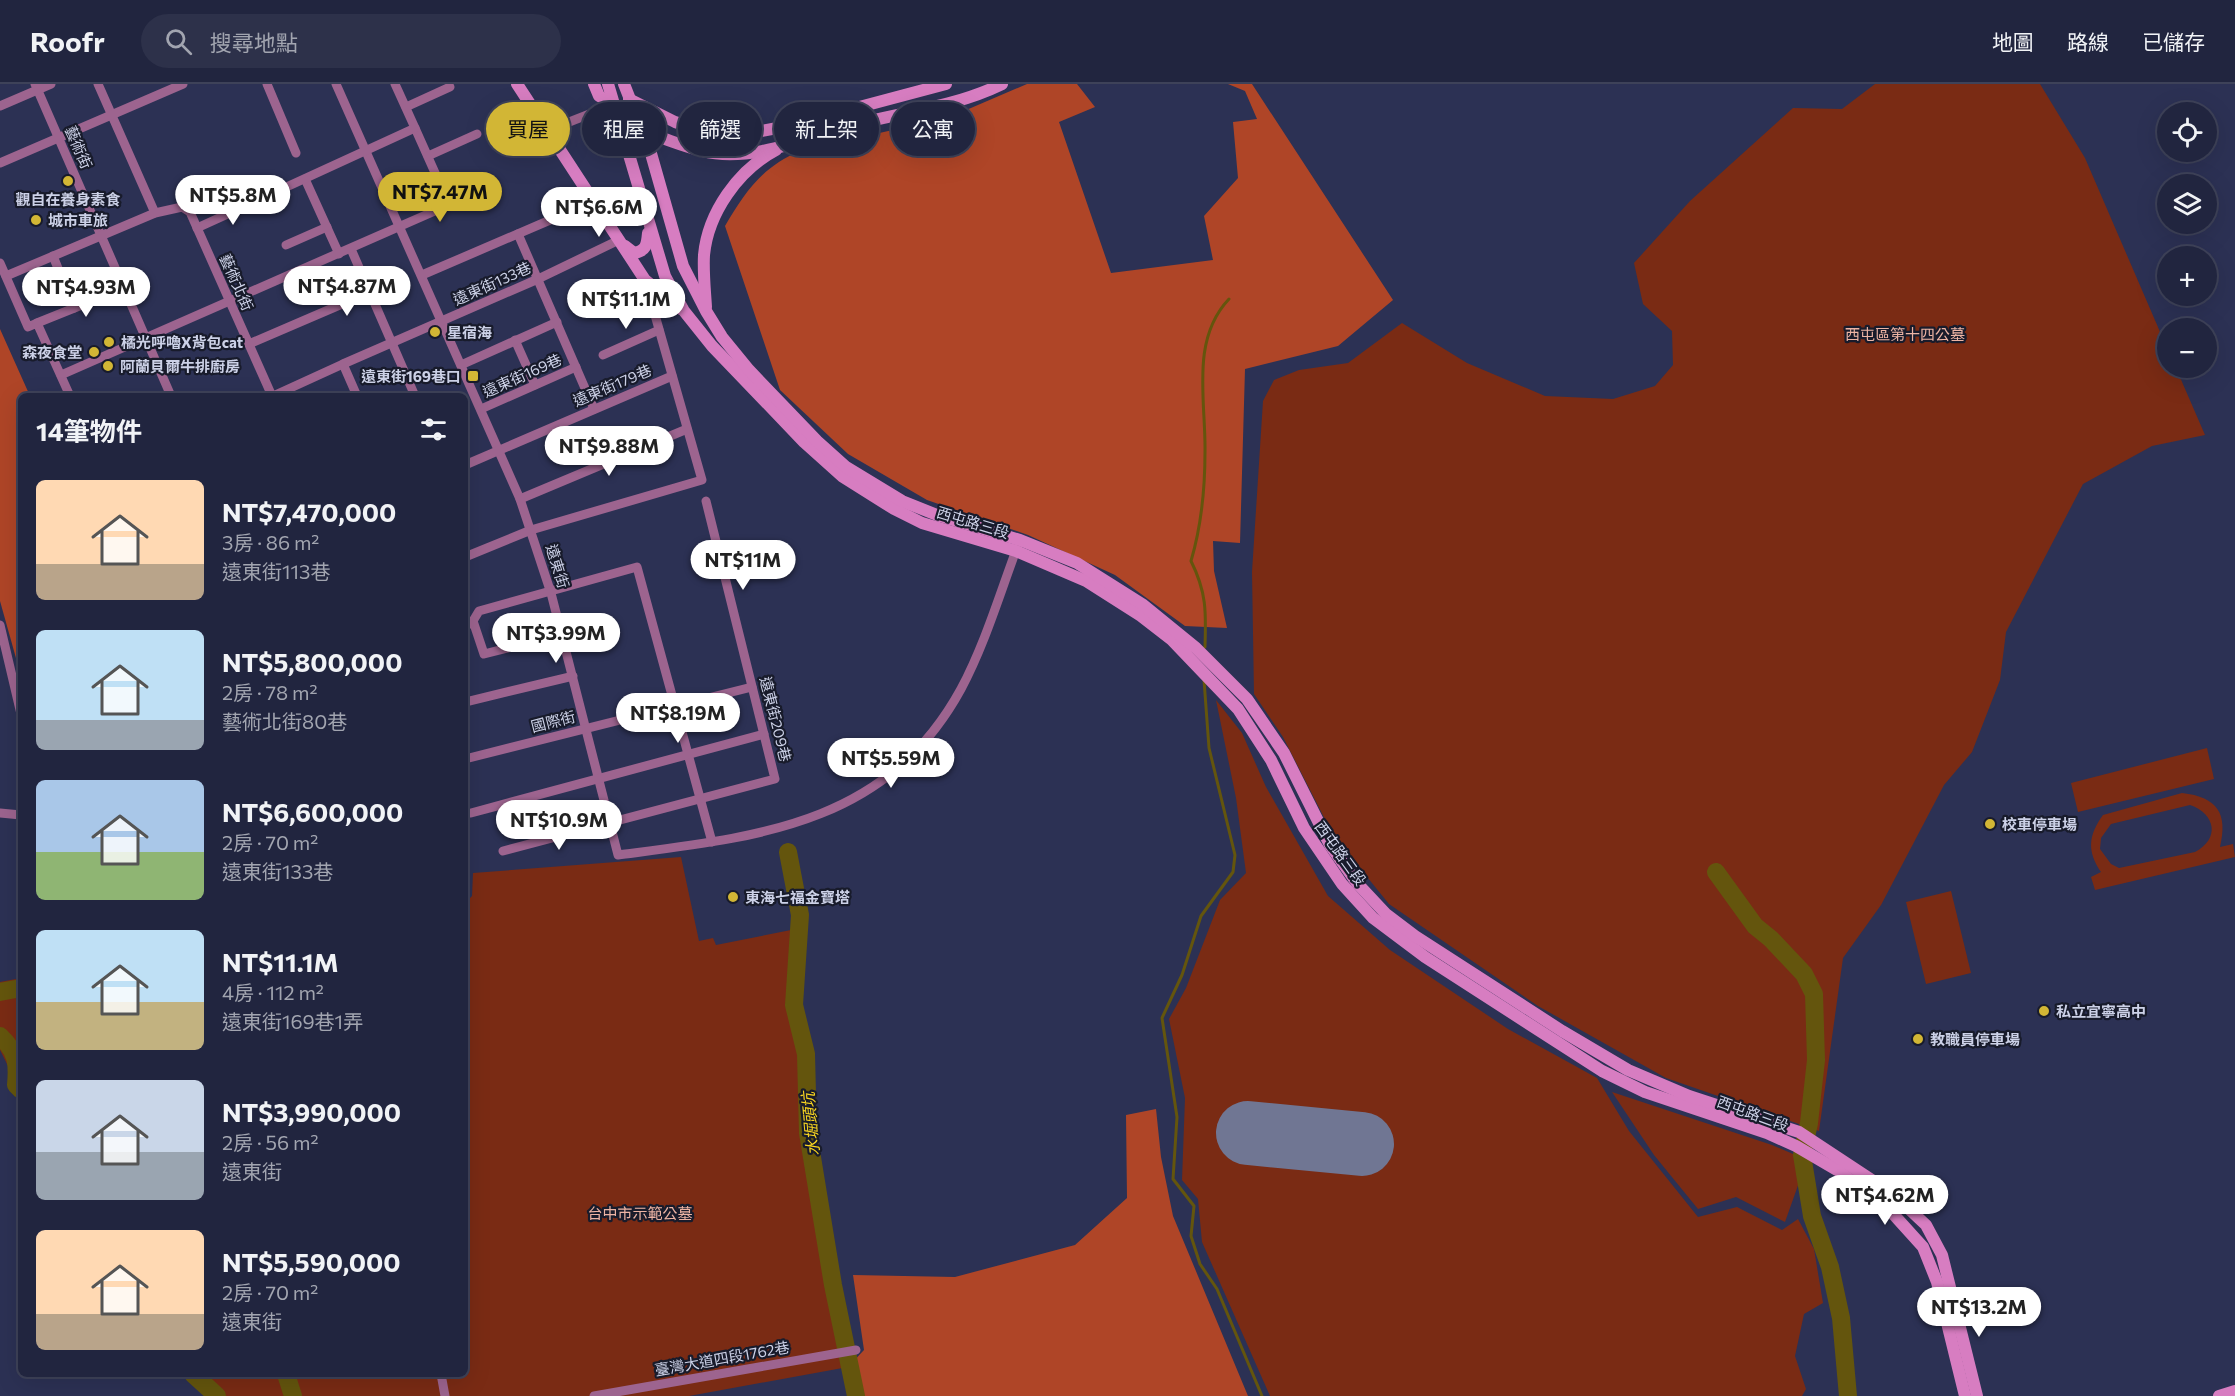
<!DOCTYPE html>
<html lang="zh-TW">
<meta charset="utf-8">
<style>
:root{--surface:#21253f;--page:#2d314a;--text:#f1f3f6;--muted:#a2a5b0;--line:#3e4259;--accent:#d2b635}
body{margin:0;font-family:Commissioner,"Noto Sans TC",sans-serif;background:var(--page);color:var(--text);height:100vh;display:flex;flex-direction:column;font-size:22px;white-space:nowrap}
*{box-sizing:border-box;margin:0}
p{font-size:20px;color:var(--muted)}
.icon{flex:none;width:33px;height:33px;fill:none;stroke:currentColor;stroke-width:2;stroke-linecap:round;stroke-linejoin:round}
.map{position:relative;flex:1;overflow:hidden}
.sheet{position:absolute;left:18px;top:309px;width:450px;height:984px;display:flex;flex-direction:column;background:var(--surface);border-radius:9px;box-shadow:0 6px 24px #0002,0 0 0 2px var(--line)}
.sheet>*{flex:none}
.top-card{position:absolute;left:486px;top:18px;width:570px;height:54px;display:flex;gap:12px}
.tools{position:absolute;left:2157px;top:18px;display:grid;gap:12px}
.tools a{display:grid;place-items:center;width:60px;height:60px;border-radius:50%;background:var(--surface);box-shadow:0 6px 24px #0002,0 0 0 2px var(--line);font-size:30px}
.price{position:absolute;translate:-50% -51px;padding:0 14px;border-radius:21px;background:#fff;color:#222;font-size:20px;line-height:39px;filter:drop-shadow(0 2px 3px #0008)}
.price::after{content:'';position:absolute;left:50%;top:36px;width:18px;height:14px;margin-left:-9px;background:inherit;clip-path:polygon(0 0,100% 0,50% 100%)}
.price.current{background:var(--accent);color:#111}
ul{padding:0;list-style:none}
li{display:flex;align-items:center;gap:18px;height:150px;padding:0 18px}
li span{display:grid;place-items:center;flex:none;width:168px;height:120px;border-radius:9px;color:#555}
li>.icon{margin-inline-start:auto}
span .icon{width:72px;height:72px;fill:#fffc;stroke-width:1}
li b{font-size:26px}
h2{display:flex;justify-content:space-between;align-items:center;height:72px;padding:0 18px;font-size:26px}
.pill{padding:0 21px;border-radius:27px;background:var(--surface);box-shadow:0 6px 24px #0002,0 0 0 2px var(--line);font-size:21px;line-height:54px}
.pill.current{background:var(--accent);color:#111}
header{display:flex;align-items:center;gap:36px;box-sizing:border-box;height:84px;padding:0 30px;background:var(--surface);border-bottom:2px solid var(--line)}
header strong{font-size:28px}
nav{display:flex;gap:33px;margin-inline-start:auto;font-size:21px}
.search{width:420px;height:54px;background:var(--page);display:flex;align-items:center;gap:15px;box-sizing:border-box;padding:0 21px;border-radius:33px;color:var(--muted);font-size:22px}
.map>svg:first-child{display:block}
.green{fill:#7a2b14;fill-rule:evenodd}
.forest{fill:#af4527}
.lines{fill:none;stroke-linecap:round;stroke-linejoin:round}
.stream{stroke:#64550d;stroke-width:3}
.river{stroke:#64550d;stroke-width:18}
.runway{stroke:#707693;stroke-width:64}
.street{stroke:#9d648f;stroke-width:9}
.secondary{stroke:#d77dc1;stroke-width:12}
.poi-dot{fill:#d2b635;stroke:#181b2b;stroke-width:2}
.labels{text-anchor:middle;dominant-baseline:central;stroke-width:4.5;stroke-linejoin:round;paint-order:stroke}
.street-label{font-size:15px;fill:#ccd1e7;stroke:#181b2b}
.poi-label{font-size:15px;font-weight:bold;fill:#ccd1e7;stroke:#181b2b;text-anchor:start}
.park-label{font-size:15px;fill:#edb4a4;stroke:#181b2b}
.water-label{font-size:16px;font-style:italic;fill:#f9d520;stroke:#181b2b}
</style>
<header>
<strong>Roofr</strong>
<div class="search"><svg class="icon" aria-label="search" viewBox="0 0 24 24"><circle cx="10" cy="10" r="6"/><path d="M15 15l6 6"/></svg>搜尋地點</div>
<nav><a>地圖</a><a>路線</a><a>已儲存</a></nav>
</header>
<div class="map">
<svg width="2235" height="1312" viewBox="0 0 2235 1312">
<rect width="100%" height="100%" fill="#2c3154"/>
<g class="green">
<polygon points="1875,0 2040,0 2085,74 2167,264 2168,284 2176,284 2205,351 2152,362 2083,400 2006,548 2000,596 1972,668 1944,701 1881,821 1843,874 1819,1047 1666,994 1538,922 1389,820 1333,751 1283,653 1254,610 1252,488 1263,317 1274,296 1299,286 1348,279 1402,239 1467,279 1545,312 1613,315 1655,302 1673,281 1672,247 1643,220 1634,179 1690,117 1793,24 1842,25"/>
<polygon points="1216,616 1242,649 1266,703 1328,812 1390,866 1508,945 1597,994 1629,1047 1698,1133 1737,1123 1782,1146 1798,1135 1814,1165 1823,1219 1804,1230 1795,1272 1806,1305 1802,1312 1270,1312 1202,1158 1198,1115 1182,1096 1185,1014 1169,935 1186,904 1220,816 1246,789 1236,714"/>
<polygon points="2207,664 2214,695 2078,728 2071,699"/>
<path d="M2182 709C2218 713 2228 730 2220 763L2233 760 2235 773 2095 806 2091 793 2101 788C2087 767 2088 752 2103 731ZM2190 721C2216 730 2220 755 2195 768L2119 784 2111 780 2100 765 2101 754 2111 740Z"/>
<polygon points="681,773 699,857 713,854 716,861 796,845 791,922 803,971 805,1050 814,1114 848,1283 689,1312 221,1312 200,1290 465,1290 465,819 472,812 473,789"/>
<polygon points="1951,807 1971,889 1926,900 1906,818"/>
<polygon points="21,894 21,1008 0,966 0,898"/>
<polygon points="1612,1008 1772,1061 1807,1076 1785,1138 1736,1113 1698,1125 1654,1071"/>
</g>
<g class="forest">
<path d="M1027 0H1077L1095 23 1059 38 1111 189 1213 176 1204 132 1238 94 1233 38 1257 35 1245 7 1228 0H1252L1393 216 1338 262 1245 285 1240 459 1213 457 1214 487 1227 544 1185 542 1115 491 1028 451 927 416 848 370 780 306 725 142C745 108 762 83 800 67L950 33Z"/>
<polygon points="0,245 30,312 21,312 21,592 0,517"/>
<polygon points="1156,1025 1161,1073 1173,1132 1248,1312 851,1312 848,1283 864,1266 853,1191 955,1193 1075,1161 1127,1114 1126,1031"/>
</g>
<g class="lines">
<g class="stream">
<path d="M1205 563C1206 529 1207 509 1191 477 1201 443 1205 405 1205 368 1206 317 1190 256 1229 215"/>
<polyline points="1204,596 1209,664 1235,771 1233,788 1201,832 1182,891 1162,934 1177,1033 1173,1095 1194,1122 1191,1152 1200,1180 1217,1205 1262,1312"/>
</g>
<g class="river">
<polyline points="788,768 800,831 794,921 806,970 808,1049 833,1201 856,1312"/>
<polyline points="1716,788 1755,842 1771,855 1804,890 1814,910 1816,976 1809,1039 1802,1071 1812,1132 1830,1183 1841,1234 1848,1312"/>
<polyline points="0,908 21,904"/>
<path d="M0 952C17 968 18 979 16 1001L21 1006"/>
<polyline points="193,1290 217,1312"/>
<polyline points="286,1290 293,1312"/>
</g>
<polyline class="runway" points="1248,1049 1362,1060"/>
<g class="street">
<polyline points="35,0 171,312"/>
<polyline points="98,0 155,129"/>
<polyline points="267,0 296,69"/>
<path d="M336 0 520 415 551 509 618 771C756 753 886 742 961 605 985 560 1000 509 1018 461"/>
<polyline points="0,22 51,0"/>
<polyline points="406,23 450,3"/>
<polyline points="415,44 436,91"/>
<polyline points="548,49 559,42 615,20"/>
<polyline points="428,72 477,50"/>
<polyline points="0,79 183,0"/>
<polyline points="305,95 339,170"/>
<polyline points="197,144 415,44 395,0"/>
<polyline points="518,150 594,325"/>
<polyline points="286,161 327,143"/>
<polyline points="351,165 415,312"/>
<polyline points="53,172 74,224"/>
<polyline points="0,179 28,243 37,239 70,312"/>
<polyline points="422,191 578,124"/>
<polyline points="6,192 155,129 182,123 190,128 272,312"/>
<polyline points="37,239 124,204"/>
<polyline points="515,256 535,301"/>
<polyline points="249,260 370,208"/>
<polyline points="603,271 659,246"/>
<polyline points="461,281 557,238"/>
<polyline points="61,291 469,112"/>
<polyline points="273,312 343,280"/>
<polyline points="357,312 343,280 538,195 619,156"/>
<polyline points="481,325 576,283"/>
<polyline points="465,381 672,292"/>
<polyline points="520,415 687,345"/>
<polyline points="465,473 531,446 702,396 645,196 585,224"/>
<polyline points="473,537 484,570 562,550"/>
<polyline points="0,541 21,630"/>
<polyline points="465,543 473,537 479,527 637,483 712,758"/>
<polyline points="465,618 573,592"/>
<polyline points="465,675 752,603"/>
<polyline points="0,729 21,731"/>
<polyline points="471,729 764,650"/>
<polyline points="503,767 775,695 706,417"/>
<polyline points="441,1290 445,1312"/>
<polyline points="594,1312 856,1266"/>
</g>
<g class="secondary">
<polyline points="517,0 645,196 681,225"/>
<path d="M594 0 599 12C619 22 625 34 642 45 654 52 687 63 702 67 755 80 815 50 866 38 912 27 959 21 1002 0"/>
<polyline points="608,0 665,192 684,227 712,262 804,358 843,393 894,425 922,439 1016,467 1086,497 1141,532 1172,556 1238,625 1271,676 1304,744 1342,800 1373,834 1425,873 1602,987 1645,1008 1767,1049 1796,1062 1837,1086 1885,1121 1923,1163 1937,1198 1965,1312"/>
<polyline points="624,0 650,66 683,182 706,227 722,253 749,286 817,357 846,383 902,417 937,431 1020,456 1077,479 1142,520 1196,564 1247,615 1284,669 1330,761 1357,799 1386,830 1415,852 1562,947 1628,986 1689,1012 1799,1048 1893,1110 1926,1141 1942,1171 1977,1312"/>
<polyline points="629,15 675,38 699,46 720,51 740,51 788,42 946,0"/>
<path d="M625 162 634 169C646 167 647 161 648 149"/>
<path d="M706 223C705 206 703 188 704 171 708 129 738 86 776 66"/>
<polyline points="2219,1312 2235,1307"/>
</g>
</g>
<g class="poi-dot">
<circle cx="68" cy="97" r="6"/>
<circle cx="36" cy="136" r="6"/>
<circle cx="435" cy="248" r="6"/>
<circle cx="109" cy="258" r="6"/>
<circle cx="94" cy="268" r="6"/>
<circle cx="108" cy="282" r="6"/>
<rect x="467" y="286" width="12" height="12" rx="3"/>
<circle cx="1990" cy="740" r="6"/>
<circle cx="733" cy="813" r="6"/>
<circle cx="2044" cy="927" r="6"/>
<circle cx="1918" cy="955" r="6"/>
</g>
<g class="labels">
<g class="street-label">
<text transform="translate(79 63) rotate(67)">藝術街</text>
<text transform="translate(237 198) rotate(66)">藝術北街</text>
<text transform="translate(492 199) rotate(-24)">遠東街133巷</text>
<text transform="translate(522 291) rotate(-24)">遠東街169巷</text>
<text transform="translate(612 301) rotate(-23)">遠東街179巷</text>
<text transform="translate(973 438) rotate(17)">西屯路三段</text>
<text transform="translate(558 482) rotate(73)">遠東街</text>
<text transform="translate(776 635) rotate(76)">遠東街209巷</text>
<text transform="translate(553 637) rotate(-14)">國際街</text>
<text transform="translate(1341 769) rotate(54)">西屯路三段</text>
<text transform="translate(1753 1029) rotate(20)">西屯路三段</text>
<text transform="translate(722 1274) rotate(-10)">臺灣大道四段1762巷</text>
</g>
<g class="poi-label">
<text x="68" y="115" text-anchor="middle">觀自在養身素食</text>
<text x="48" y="136">城市車旅</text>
<text x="447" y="248">星宿海</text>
<text x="121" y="258">橘光呼嚕X背包cat</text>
<text x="82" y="268" text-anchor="end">森夜食堂</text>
<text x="120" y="282">阿蘭貝爾牛排廚房</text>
<text x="461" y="292" text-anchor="end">遠東街169巷口</text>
<text x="2002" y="740">校車停車場</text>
<text x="745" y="813">東海七福金寶塔</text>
<text x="2056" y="927">私立宜寧高中</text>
<text x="1930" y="955">教職員停車場</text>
</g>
<g class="park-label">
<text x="1905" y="250">西屯區第十四公墓</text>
<text x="640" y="1129">台中市示範公墓</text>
</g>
<g class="water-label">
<text transform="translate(810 1040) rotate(-95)">水堀頭坑</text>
</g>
</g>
</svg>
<div class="tools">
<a><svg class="icon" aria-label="locate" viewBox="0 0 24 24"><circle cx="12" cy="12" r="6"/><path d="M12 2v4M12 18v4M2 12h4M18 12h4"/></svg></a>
<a><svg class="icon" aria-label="layers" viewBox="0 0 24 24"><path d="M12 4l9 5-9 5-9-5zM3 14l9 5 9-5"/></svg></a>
<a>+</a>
<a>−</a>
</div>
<b class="price current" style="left:440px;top:139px">NT$7.47M</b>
<b class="price" style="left:233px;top:142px">NT$5.8M</b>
<b class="price" style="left:599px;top:154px">NT$6.6M</b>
<b class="price" style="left:347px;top:233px">NT$4.87M</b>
<b class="price" style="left:86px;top:234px">NT$4.93M</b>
<b class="price" style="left:626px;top:246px">NT$11.1M</b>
<b class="price" style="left:609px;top:393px">NT$9.88M</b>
<b class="price" style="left:743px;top:507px">NT$11M</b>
<b class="price" style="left:556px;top:580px">NT$3.99M</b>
<b class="price" style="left:678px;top:660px">NT$8.19M</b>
<b class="price" style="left:891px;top:705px">NT$5.59M</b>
<b class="price" style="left:559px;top:767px">NT$10.9M</b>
<b class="price" style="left:1885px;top:1142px">NT$4.62M</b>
<b class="price" style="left:1979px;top:1254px">NT$13.2M</b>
<div class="top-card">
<a class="pill current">買屋</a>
<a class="pill">租屋</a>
<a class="pill">篩選</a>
<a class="pill">新上架</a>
<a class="pill">公寓</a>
</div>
<section class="sheet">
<h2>14筆物件<svg class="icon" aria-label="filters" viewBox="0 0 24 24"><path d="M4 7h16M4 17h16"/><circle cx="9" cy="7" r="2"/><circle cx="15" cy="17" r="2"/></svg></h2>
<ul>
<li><span style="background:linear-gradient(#ffd9b3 70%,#b9a48a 0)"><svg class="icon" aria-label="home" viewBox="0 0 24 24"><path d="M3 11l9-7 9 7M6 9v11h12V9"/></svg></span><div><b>NT$7,470,000</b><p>3房 · 86 m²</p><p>遠東街113巷</p></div></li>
<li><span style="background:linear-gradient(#bfe0f5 75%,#9aa5b1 0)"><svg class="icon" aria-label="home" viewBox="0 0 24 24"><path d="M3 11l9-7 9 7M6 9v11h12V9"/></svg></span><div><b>NT$5,800,000</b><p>2房 · 78 m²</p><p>藝術北街80巷</p></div></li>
<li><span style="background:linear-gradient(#a9c7e8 60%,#8fb573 0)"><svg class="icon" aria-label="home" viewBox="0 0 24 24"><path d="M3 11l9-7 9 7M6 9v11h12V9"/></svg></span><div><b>NT$6,600,000</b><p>2房 · 70 m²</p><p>遠東街133巷</p></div></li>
<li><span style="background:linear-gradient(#bfe0f5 60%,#c2b280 0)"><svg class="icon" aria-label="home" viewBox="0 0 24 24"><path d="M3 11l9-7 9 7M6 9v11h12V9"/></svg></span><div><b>NT$11.1M</b><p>4房 · 112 m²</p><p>遠東街169巷1弄</p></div></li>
<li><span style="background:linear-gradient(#c9d6e8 60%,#9aa5b1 0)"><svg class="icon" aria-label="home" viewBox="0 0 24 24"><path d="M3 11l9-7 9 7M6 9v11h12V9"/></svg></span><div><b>NT$3,990,000</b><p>2房 · 56 m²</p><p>遠東街</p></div></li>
<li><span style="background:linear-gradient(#ffd9b3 70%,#b9a48a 0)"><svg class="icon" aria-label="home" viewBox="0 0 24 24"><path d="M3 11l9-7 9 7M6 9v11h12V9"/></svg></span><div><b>NT$5,590,000</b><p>2房 · 70 m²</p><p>遠東街</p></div></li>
</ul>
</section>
</div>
